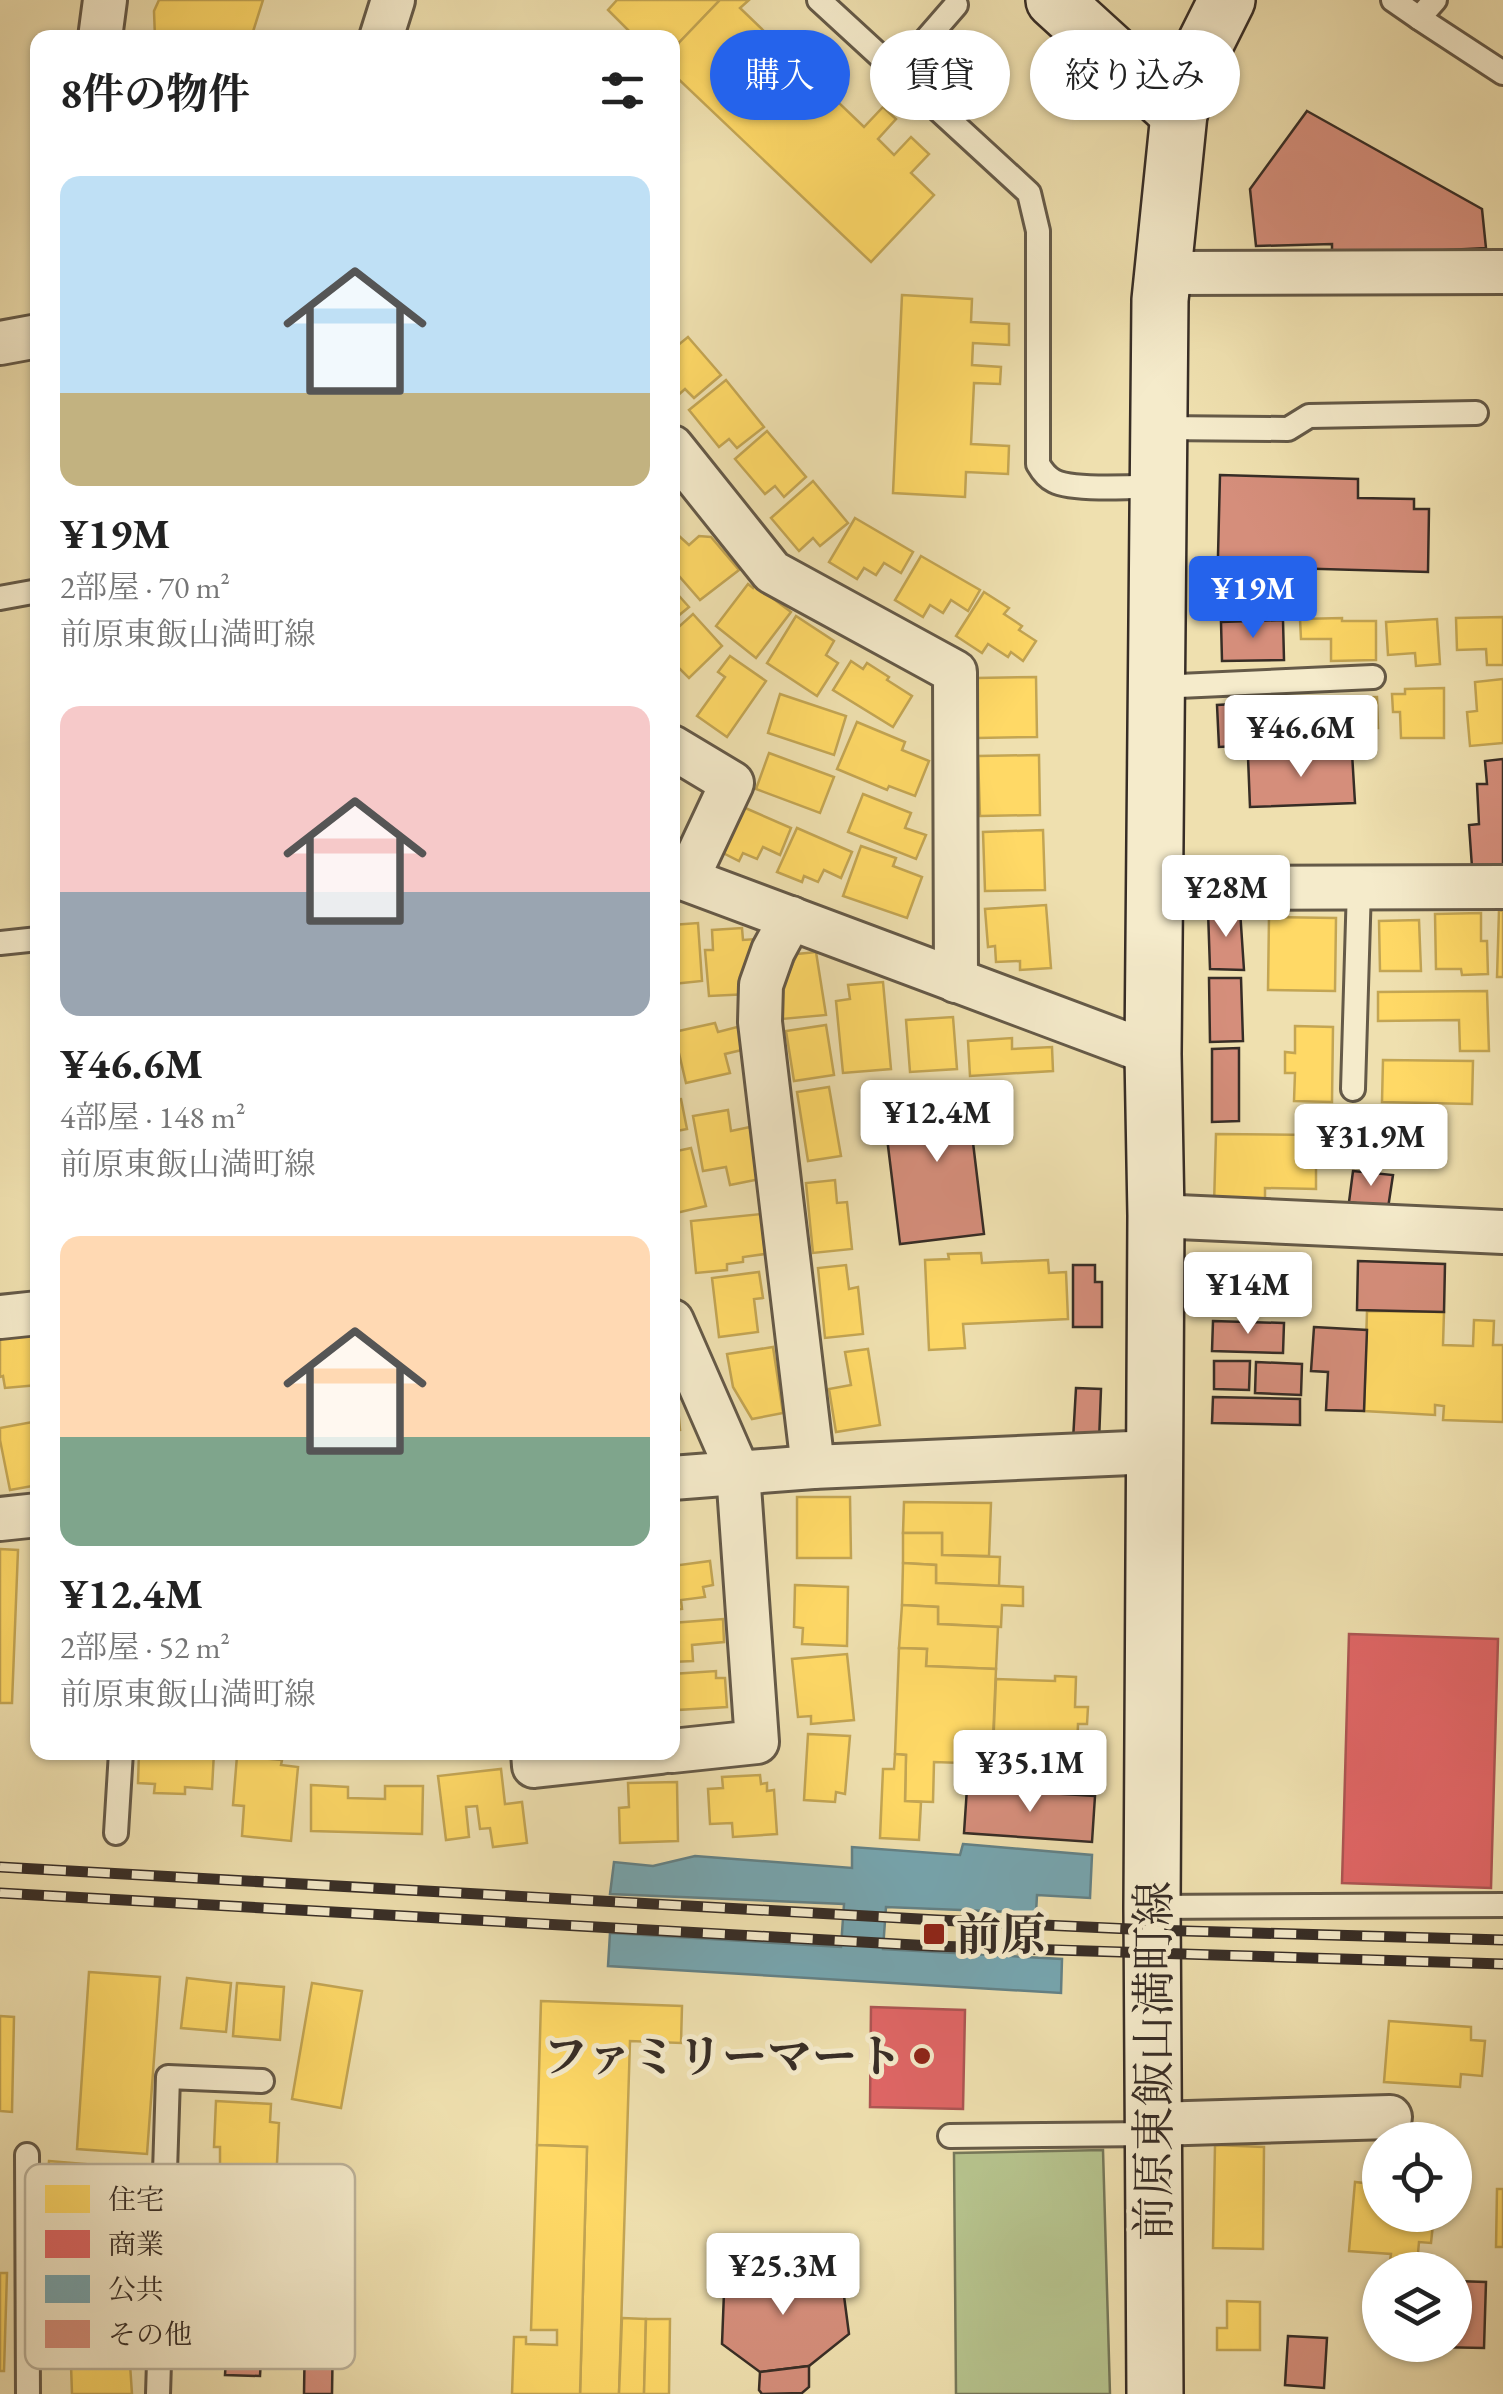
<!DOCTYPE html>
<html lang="ja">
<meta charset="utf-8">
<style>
:root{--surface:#fff;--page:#f6f6f6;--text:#222;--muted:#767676;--accent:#2563eb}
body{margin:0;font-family:"EB Garamond","Noto Serif JP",serif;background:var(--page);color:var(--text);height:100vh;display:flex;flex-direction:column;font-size:38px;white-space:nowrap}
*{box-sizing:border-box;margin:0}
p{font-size:32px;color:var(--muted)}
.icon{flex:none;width:55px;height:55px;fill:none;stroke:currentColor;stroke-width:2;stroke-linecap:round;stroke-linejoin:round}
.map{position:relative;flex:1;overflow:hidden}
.panel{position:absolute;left:30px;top:30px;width:650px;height:1730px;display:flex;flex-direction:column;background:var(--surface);border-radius:20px;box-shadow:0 2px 8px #0004}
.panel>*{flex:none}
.guide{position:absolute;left:710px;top:30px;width:642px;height:90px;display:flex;gap:20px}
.buttons{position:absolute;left:1362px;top:2122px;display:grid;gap:20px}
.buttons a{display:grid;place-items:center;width:110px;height:110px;border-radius:50%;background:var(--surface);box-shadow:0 2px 8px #0004;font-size:50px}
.price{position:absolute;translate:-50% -85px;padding:0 22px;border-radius:10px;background:#fff;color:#222;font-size:32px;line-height:65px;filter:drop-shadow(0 2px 5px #0008)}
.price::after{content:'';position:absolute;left:50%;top:60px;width:30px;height:22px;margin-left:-15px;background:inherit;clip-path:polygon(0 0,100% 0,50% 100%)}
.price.selected{background:var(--accent);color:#fff}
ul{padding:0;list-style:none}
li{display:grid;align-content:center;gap:20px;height:530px;padding:0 30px}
li span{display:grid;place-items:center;height:310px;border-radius:20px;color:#555}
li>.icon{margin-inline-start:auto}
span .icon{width:180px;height:180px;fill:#fffc;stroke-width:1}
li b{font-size:42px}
h2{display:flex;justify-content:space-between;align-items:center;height:120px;padding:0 30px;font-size:42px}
.chip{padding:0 35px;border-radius:45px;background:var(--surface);box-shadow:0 2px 8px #0004;font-size:35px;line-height:90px}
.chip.selected{background:var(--accent);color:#fff}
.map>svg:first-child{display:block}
.green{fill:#b6c38d;stroke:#76785a;stroke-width:2.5}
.homes{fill:#ffd966;stroke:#c3a553;stroke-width:2.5}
.shops{fill:#e06666;stroke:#ad5553;stroke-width:2.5}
.public{fill:#76a5af;stroke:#638186;stroke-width:2.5}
.building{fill:#d58e7b;stroke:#372d26;stroke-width:2.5}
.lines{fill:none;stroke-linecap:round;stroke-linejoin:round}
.lane-casing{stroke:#655a48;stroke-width:28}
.street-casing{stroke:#655a48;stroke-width:48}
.secondary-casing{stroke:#372d26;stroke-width:60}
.lane{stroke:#f5ebcb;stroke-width:22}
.street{stroke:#f5ebcb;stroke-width:42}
.secondary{stroke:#f5ebcb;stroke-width:55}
.rail-casing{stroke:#372d26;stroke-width:11}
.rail{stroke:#f5ebcb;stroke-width:8;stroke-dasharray:22;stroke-linecap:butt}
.poi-dot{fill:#8f2418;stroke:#f5ebcb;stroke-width:4}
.labels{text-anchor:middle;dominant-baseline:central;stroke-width:10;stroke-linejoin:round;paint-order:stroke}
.poi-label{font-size:45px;font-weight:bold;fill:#372d26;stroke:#f5ebcb;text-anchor:start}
.street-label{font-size:45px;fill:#372d26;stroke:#f5ebcb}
.key{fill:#f5ebcb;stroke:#bcb29a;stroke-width:2.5}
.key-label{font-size:28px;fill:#372d26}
</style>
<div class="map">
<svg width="1503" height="2394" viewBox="0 0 1503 2394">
<rect width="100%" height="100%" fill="#efe0af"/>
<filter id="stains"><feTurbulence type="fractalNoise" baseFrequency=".002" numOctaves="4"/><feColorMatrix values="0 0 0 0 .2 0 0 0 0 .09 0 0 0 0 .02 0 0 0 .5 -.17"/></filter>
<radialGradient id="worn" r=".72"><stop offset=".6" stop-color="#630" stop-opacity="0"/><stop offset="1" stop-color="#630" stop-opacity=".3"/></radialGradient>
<polygon class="green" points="1103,2150 1110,2394 956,2394 954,2153"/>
<g class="homes">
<polygon points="159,0 263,0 251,38 155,38 154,11"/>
<polygon points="617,0 720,0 672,50 672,38 636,38 608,10"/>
<polygon points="720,0 749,0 740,8 864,127 883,107 896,119 878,139 894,155 911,137 929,154 911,173 934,195 871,262 672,73 672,50"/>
<polygon points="902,295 972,299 971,322 1009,324 1009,345 973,343 972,365 1001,367 1000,384 974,383 971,444 1009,446 1008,474 966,472 965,497 893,493"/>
<polygon points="688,337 721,375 694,398 685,389 676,397 672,393 672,350"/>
<polygon points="726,380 764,427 737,448 729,439 719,447 689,410"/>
<polygon points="767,431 806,477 784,497 775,486 765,494 735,459"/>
<polygon points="813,481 848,523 820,546 813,538 799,551 771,518"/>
<polygon points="855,518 913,552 901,573 884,563 876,575 864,568 857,579 829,562"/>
<polygon points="678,535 689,545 699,536 711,537 739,570 700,600 672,568 672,539"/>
<polygon points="921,556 980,590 968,611 951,600 943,613 930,605 923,617 895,600"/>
<polygon points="748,584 753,588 755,585 791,612 756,658 716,626"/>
<polygon points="672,588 689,607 672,621"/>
<polygon points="984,592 1009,608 1004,614 1022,626 1019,630 1036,641 1023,661 1011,652 1008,657 988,644 982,653 956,636"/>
<polygon points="693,614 722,646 689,678 675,664 672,666 672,633"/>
<polygon points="796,616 834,641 826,655 838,663 817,696 767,663"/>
<polygon points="1503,617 1503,665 1487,665 1486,649 1457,650 1456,618"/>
<polygon points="1342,618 1342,621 1376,621 1376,660 1331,661 1331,639 1301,639 1300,619"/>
<polygon points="1437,619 1440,664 1416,666 1415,653 1388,655 1386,622"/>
<polygon points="730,656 766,681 727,737 697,716 725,677 718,672"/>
<polygon points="851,661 863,669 867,663 889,677 887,680 912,696 893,727 833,690"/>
<polygon points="1036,677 1037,737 977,738 976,678"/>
<polygon points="1503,679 1503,743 1470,746 1467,712 1477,711 1475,682"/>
<polygon points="1444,688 1444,738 1401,738 1400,712 1393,712 1392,694 1405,694 1405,689"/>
<polygon points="780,694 846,716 834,755 768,733"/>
<polygon points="1377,697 1378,728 1363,728 1364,741 1338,742 1337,732 1318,733 1317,699"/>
<polygon points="857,722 905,742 902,750 929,761 915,796 889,786 887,790 837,769"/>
<polygon points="769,753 834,777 820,813 756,789"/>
<polygon points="1039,755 1040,815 980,816 978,756"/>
<polygon points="863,794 911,813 905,828 926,835 916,859 848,832"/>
<polygon points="743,807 791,828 780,855 763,847 757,859 743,853 739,861 723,853"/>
<polygon points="797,828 852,852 841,878 824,870 818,882 804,876 802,882 777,872"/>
<polygon points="1043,830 1045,890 985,891 983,832"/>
<polygon points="861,846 896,858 893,866 922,877 907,918 843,896"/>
<polygon points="1046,905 1051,968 1020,970 1020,961 996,962 995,946 988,947 985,909"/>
<polygon points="1499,910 1503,911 1503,977 1497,977"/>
<polygon points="1481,913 1481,941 1487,941 1488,974 1462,975 1461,969 1436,969 1435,914"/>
<polygon points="1269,917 1336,918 1335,991 1268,990"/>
<polygon points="1419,920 1421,971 1380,971 1379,921"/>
<polygon points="698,923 702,981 672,984 672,925"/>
<polygon points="742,928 743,940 756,939 750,994 709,996 705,950 713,950 712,930"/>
<polygon points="816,952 826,1015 782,1019 777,992 790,970 797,954"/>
<polygon points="883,982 891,1069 843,1073 836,1001 850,999 848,985"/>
<polygon points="1487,991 1489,1051 1460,1051 1459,1020 1378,1021 1378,992"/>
<polygon points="953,1017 957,1069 910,1072 906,1020"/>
<polygon points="715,1023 718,1032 741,1026 746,1049 725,1054 730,1073 686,1083 674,1032"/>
<polygon points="826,1025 834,1075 794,1081 786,1031"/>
<polygon points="1295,1026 1333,1027 1332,1102 1294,1101 1295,1073 1285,1073 1285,1052 1295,1053"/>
<polygon points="1012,1038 1012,1049 1052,1047 1053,1071 970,1076 968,1041"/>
<polygon points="1383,1060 1473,1061 1472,1104 1382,1102"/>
<polygon points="829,1087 841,1156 808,1161 797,1092"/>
<polygon points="681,1099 687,1129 672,1132 672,1100"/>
<polygon points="728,1110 731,1131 750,1127 760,1179 730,1185 726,1167 703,1171 693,1116"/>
<polygon points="1216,1134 1316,1135 1316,1189 1265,1188 1265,1206 1214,1205"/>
<polygon points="691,1148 706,1206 672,1214 672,1152"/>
<polygon points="835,1180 837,1203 847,1202 852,1249 813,1253 806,1183"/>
<polygon points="761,1214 765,1254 743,1257 743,1262 727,1264 727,1270 696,1273 691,1221"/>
<polygon points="981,1253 982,1263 1048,1260 1049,1273 1066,1272 1068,1319 963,1324 965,1348 929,1350 925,1260 949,1259 948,1254"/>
<polygon points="846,1265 849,1289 858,1287 863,1334 825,1338 818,1268"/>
<polygon points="759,1272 763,1298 754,1299 758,1332 719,1337 712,1278"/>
<polygon points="1367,1311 1444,1312 1443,1345 1473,1346 1474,1320 1494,1321 1493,1345 1503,1345 1503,1422 1443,1420 1444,1406 1435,1405 1435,1415 1364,1411"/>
<polygon points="38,1328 38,1385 5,1388 3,1376 0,1377 0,1332"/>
<polygon points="773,1347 783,1413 752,1419 733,1387 727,1354"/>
<polygon points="868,1349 880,1425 836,1432 829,1389 851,1385 845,1352"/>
<polygon points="672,1384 676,1384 680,1430 672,1431"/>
<polygon points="38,1421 38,1485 10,1490 0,1440 0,1428"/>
<polygon points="797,1497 850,1497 851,1558 797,1558"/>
<polygon points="904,1502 991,1503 989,1556 942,1555 942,1533 903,1533"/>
<polygon points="903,1533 942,1533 942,1555 1000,1557 999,1586 936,1583 936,1565 903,1563"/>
<polygon points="0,1549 18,1550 12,1703 0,1703"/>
<polygon points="710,1561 713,1585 703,1587 705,1597 681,1600 682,1609 672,1610 672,1566"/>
<polygon points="903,1563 936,1565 936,1583 1023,1587 1023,1606 1002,1605 1001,1627 938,1624 938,1607 902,1605"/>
<polygon points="795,1585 848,1587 847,1646 802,1644 803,1628 794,1627"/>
<polygon points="902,1605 938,1607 938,1624 998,1627 996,1669 926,1666 927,1649 899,1648"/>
<polygon points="723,1619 724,1642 692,1645 693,1661 672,1662 672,1623"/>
<polygon points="899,1648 927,1649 926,1666 996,1669 992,1764 934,1762 933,1802 905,1801 906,1755 895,1754"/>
<polygon points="847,1654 854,1720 811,1724 811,1716 798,1717 792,1659"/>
<polygon points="716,1671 716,1678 725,1678 727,1707 678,1710 679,1722 672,1723 672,1674"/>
<polygon points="1055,1676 1076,1677 1075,1707 1088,1707 1087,1724 1078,1724 1077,1751 993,1749 996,1679 1055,1681"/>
<polygon points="808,1734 850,1736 845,1794 836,1792 835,1802 804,1800"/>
<polygon points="139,1752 214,1752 212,1789 185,1787 185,1794 154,1793 155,1784 138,1783"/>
<polygon points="895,1754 906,1755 905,1801 921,1802 919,1840 880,1838 883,1769 894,1769"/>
<polygon points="237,1756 282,1760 281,1765 298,1767 291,1841 242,1836 244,1806 233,1805"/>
<polygon points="501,1769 505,1804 522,1802 527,1843 493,1847 490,1828 480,1829 477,1806 466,1807 469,1837 446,1840 438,1776"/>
<polygon points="760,1775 761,1784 767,1783 767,1791 774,1790 777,1834 733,1837 732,1823 710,1824 708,1789 723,1788 722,1777"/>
<polygon points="677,1782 678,1841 620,1843 619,1808 629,1807 628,1783"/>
<polygon points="311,1785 348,1787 348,1798 385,1799 385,1786 423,1786 422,1834 311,1831"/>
<polygon points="89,1972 160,1977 147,2154 77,2149"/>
<polygon points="187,1978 231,1983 226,2032 181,2028"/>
<polygon points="237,1983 284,1987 280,2040 233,2036"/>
<polygon points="312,1983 362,1991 341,2108 292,2099"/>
<polygon points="541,2001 682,2006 681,2043 630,2041 619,2394 580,2394 587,2147 537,2145"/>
<polygon points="0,2016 14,2017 12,2112 0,2111"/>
<polygon points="1389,2021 1471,2027 1471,2040 1485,2041 1482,2076 1461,2074 1460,2087 1384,2082"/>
<polygon points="216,2101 271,2104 270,2122 279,2123 276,2183 244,2181 245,2167 220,2166 220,2147 214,2147"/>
<polygon points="537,2145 587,2147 580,2394 512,2394 514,2337 526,2337 526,2344 557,2345 557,2330 531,2330"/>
<polygon points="1215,2145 1264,2147 1263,2249 1213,2248"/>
<polygon points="49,2161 107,2166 104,2220 74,2218 75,2206 55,2204 56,2192 46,2192"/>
<polygon points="1365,2171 1380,2172 1380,2215 1434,2215 1431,2243 1419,2242 1417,2264 1390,2261 1391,2254 1349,2251 1355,2182 1364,2183"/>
<polygon points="1497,2189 1503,2189 1503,2247 1496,2247"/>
<polygon points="0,2273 7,2273 4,2371 0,2371"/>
<polygon points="1227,2301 1260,2302 1260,2350 1217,2350 1217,2328 1227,2328"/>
<polygon points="622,2318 646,2319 644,2394 619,2394"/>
<polygon points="646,2319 670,2319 669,2394 644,2394"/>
<polygon points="130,2364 132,2394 72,2394 71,2365"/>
</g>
<g class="shops">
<polygon points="1349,1634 1498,1639 1491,1888 1342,1883"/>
<polygon points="871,2007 965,2010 963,2109 870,2107"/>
</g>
<polygon class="public" points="963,1844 1092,1855 1090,1898 1037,1895 1036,1913 886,1907 883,1949 1062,1959 1061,1993 608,1966 610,1933 841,1947 844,1904 610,1894 614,1862 653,1866 695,1856 852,1868 852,1847 960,1855"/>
<g class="building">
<polygon points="1307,111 1482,209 1486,248 1332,256 1332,244 1256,246 1250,189"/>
<polygon points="1220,475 1358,479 1358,498 1414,499 1414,509 1429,509 1428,572 1287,568 1287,597 1217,596"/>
<polygon points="1283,620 1284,660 1222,661 1221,622"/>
<polygon points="1293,701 1295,743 1219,747 1217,705"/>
<polygon points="1352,753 1355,803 1250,807 1248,757"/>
<polygon points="1503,759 1503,866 1472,867 1469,825 1479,824 1477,784 1487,784 1485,761"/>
<polygon points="1240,910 1244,970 1210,969 1208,911"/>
<polygon points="1209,978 1241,978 1243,1041 1210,1042"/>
<polygon points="1239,1048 1239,1121 1212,1122 1212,1049"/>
<polygon points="994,1091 998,1123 971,1126 984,1234 900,1244 883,1105"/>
<polygon points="1353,1171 1393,1175 1388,1208 1349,1202"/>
<polygon points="1358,1261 1445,1264 1444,1312 1357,1310"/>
<polygon points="1073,1265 1095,1265 1095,1282 1102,1282 1102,1327 1073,1327"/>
<polygon points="1213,1321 1284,1323 1283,1353 1212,1351"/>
<polygon points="1314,1327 1367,1330 1364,1411 1326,1410 1328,1372 1311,1371"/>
<polygon points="1214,1361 1250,1361 1249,1390 1214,1389"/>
<polygon points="1256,1362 1302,1364 1301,1395 1255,1393"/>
<polygon points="1076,1388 1101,1389 1099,1441 1073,1440"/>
<polygon points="1213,1397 1300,1399 1300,1425 1212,1423"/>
<polygon points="967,1788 1095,1796 1092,1842 964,1833"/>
<polygon points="757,2265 809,2269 844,2296 849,2334 809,2366 760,2372 722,2344 724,2292"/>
<polygon points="1455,2281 1486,2282 1484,2348 1434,2347 1455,2345"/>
<polygon points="305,2330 333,2331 332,2394 304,2394"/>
<polygon points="1288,2336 1327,2338 1324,2388 1285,2385"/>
<polygon points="227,2341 262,2342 260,2376 225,2375"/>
<polygon points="809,2366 809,2387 802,2393 762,2394 759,2390 760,2372"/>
</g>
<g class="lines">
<defs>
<g id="lane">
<path d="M819 0 1029 193 1038 231V464C1042 471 1046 477 1054 481 1073 491 1135 487 1158 486"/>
<polyline points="1393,0 1419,18 1435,0"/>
<polyline points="1419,18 1503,73"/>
<polyline points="897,73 956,5"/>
<polyline points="1159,428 1288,429 1309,416 1476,413"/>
<polyline points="0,598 38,591"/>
<polyline points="1157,687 1373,677"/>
<polyline points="0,943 38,939"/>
<polyline points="1353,1089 1359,887"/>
<polyline points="116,1833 121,1752"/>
<polyline points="1152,1907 1503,1905"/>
<polyline points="950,2136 1154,2134"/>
<polyline points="27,2155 28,2394"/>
<polyline points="158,2394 168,2077 262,2081"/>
</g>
<g id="street">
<polyline points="100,38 105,0"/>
<polyline points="381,38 393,0"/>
<polyline points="1163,273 1503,272"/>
<polyline points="0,343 38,336"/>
<polyline points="672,447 772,572 955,672 956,981"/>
<polyline points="672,747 732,783 687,879"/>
<polyline points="672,874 1153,1054"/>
<polyline points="1155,888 1503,887"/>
<polyline points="791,918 773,951 761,985 760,1022 813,1467"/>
<polyline points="1156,1216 1503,1232"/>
<polyline points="0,1317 38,1313"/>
<polyline points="672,1321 738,1472 757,1742 672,1751"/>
<polyline points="672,1478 813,1467 1154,1452"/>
<polyline points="0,1519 38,1515"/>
<polyline points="533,1752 534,1766 661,1752"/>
<polyline points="1154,2124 1390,2117"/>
</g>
<g id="secondary">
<polyline points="1054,0 1179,114"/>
<polyline points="1155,2394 1152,1907 1156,1216 1153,1054 1160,300 1179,114 1199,56 1227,0"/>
</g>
</defs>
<use href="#lane" class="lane-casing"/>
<use href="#street" class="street-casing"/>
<use href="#secondary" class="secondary-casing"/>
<use href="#lane" class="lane"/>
<use href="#street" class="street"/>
<use href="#secondary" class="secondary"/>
<defs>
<g id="rail">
<polyline points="0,1867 937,1920 1152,1930 1503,1940"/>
<polyline points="0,1893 932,1946 1503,1964"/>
</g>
</defs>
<use href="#rail" class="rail-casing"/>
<use href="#rail" class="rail"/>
</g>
<g class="poi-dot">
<rect x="922" y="1922" width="24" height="24" rx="5"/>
<circle cx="922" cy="2056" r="10"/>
</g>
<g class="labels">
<g class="poi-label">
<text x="956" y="1934">前原</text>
<text x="902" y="2056" text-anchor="end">ファミリーマート</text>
</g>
<g class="street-label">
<text transform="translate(1153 2061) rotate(-90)">前原東飯山満町線</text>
</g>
</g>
<rect x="25" y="2164" width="330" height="205" rx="15" class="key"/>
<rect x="45" y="2185" width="45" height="28" fill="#ffd966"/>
<rect x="45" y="2230" width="45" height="28" fill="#e06666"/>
<rect x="45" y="2275" width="45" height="28" fill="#76a5af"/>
<rect x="45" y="2320" width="45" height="28" fill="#d58e7b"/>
<g class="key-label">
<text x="108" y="2209">住宅</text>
<text x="108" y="2254">商業</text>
<text x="108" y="2299">公共</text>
<text x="108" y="2344">その他</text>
</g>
<rect width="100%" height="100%" filter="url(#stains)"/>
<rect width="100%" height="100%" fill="url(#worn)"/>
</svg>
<div class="buttons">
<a><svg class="icon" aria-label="locate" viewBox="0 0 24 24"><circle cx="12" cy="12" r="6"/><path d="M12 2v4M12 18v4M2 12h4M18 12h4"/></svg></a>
<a><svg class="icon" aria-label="layers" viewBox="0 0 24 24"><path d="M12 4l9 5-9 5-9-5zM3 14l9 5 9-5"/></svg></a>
</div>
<b class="price selected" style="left:1253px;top:641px">¥19M</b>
<b class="price" style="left:1301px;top:780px">¥46.6M</b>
<b class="price" style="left:1226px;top:940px">¥28M</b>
<b class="price" style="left:937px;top:1165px">¥12.4M</b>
<b class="price" style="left:1371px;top:1189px">¥31.9M</b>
<b class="price" style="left:1248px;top:1337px">¥14M</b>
<b class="price" style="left:1030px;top:1815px">¥35.1M</b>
<b class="price" style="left:783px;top:2318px">¥25.3M</b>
<div class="guide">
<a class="chip selected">購入</a>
<a class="chip">賃貸</a>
<a class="chip">絞り込み</a>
</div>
<section class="panel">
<h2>8件の物件<svg class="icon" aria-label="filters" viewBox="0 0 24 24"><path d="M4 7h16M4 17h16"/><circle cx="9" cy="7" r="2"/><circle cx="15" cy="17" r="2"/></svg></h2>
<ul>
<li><span style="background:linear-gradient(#bfe0f5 70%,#c2b280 0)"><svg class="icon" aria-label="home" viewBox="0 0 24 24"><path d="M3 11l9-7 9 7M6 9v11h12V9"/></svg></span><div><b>¥19M</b><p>2部屋 · 70 m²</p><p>前原東飯山満町線</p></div></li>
<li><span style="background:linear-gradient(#f6c9c9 60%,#9aa5b1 0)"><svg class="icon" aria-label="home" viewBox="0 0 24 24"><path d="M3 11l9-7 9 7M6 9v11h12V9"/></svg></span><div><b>¥46.6M</b><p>4部屋 · 148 m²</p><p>前原東飯山満町線</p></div></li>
<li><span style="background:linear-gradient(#ffd9b3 65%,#7fa58c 0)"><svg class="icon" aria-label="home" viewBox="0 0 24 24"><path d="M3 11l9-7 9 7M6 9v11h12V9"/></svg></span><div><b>¥12.4M</b><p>2部屋 · 52 m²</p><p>前原東飯山満町線</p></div></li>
</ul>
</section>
</div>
